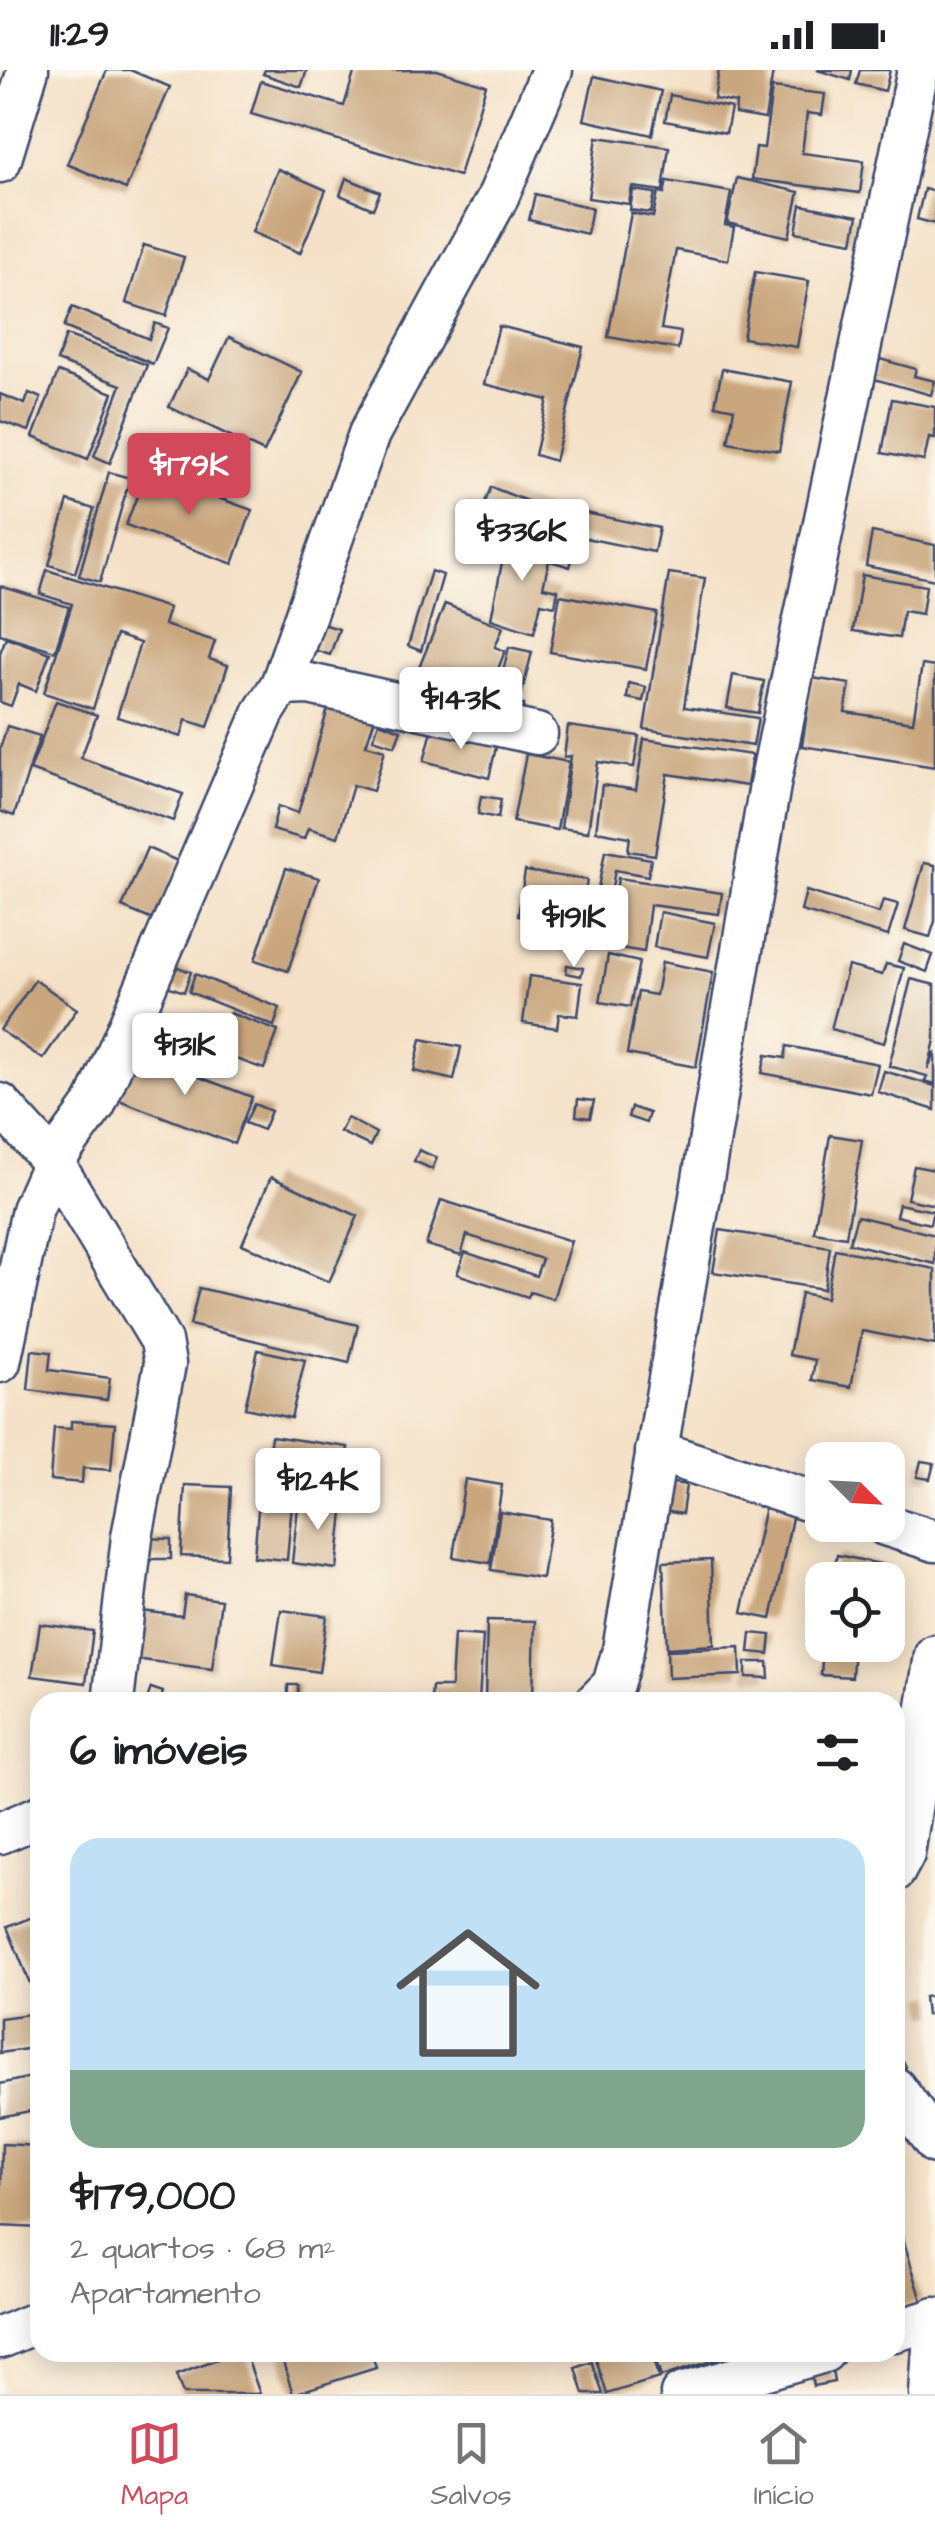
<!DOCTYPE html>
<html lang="pt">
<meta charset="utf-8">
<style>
:root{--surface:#fff;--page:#f2f2f2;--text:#202124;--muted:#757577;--line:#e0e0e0;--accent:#d1495b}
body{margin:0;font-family:"Architects Daughter",sans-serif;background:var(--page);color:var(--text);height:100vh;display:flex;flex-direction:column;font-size:38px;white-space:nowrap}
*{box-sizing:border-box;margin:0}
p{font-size:32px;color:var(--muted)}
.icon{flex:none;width:55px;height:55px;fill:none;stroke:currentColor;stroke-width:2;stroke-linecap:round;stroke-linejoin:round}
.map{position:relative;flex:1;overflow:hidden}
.drawer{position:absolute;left:30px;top:1622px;width:875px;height:670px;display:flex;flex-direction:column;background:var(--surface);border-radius:30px;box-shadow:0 5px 25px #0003}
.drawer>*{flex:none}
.needle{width:65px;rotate:114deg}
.controls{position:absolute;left:805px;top:1372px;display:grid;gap:20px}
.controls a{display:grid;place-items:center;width:100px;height:100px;border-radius:20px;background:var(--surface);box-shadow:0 5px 25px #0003;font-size:50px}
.price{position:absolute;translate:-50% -85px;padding:0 22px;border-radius:10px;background:#fff;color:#222;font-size:32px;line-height:65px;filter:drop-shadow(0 2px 5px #0008)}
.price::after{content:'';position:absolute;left:50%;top:60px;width:30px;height:22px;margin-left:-15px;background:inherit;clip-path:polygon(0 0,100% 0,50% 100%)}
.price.selected{background:var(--accent);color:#fff}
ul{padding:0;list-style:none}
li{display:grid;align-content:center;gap:20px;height:530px;padding:0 40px}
li span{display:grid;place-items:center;height:310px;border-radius:30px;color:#555}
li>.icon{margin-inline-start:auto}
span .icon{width:180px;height:180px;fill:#fffc;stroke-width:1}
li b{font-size:42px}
h2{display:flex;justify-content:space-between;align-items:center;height:120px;padding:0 40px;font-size:42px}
.status{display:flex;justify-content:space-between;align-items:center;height:70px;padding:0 50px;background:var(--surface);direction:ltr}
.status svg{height:28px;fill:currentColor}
.tab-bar{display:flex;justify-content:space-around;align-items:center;height:140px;border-top:2px solid var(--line);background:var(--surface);font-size:28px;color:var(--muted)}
.tab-bar a{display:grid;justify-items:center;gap:5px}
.tab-bar .selected{color:var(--accent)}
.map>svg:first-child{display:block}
.building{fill:#c9a67d}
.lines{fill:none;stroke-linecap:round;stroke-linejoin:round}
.street-casing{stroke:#3c4a6e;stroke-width:45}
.street{stroke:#fff;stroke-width:40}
</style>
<div class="status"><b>11:29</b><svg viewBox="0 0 49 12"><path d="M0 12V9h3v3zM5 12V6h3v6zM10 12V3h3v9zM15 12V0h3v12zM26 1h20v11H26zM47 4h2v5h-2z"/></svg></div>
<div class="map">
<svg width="935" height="2324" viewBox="0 0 935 2324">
<rect width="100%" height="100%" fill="#fbf7ec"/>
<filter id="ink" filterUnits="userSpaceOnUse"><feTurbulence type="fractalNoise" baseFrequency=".01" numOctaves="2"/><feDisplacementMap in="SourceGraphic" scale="20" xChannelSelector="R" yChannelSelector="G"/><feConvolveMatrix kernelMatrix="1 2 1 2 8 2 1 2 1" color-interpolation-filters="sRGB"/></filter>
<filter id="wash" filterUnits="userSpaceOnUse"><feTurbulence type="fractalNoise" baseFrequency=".0048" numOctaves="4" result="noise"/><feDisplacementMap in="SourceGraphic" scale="40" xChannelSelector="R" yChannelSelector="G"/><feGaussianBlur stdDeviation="2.25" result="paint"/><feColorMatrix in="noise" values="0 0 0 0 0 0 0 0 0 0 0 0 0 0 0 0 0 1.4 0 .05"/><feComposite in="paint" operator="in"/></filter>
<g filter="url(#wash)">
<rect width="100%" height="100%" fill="#f4e1c7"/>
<g id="blocks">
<g class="building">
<polygon points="107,0 130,0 170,17 126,119 67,94"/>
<polygon points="265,0 307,0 301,17 263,4"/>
<polygon points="355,0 437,0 486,15 459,106 251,44 261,11 344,36"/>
<polygon points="719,0 773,2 765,49 735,44 736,33 714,29"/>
<polygon points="817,0 852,0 850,10"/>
<polygon points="860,0 890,0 885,21 856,14"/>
<polygon points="594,6 661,21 652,65 584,50"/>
<polygon points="772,18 825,24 822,45 807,43 802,83 864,91 860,123 752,109 756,77 764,78"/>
<polygon points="670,25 731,38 726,63 665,51"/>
<polygon points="597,67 669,77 663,121 632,117 629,134 588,128"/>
<polygon points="278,99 326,120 300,183 252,162"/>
<polygon points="346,108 380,122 373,139 340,125"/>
<polygon points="737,108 799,122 789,167 727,153"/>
<polygon points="667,111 731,122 725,155 734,157 728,190 676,180 661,259 681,262 678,279 608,267 631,143 653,147 658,123 664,124"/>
<polygon points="924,119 935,122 935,154 917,149"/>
<polygon points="633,120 655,123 651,143 630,140"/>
<polygon points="535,124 592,138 587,164 529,150"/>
<polygon points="801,135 858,146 853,172 796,162"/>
<polygon points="144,175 184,187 166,246 126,233"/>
<polygon points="755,202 809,211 797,277 743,268"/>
<polygon points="72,237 149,269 155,253 168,258 153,294 64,257"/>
<polygon points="499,256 583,277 555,391 535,385 548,330 484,314"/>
<polygon points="66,265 147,295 110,393 94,386 121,315 57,291"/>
<polygon points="229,267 302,302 264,382 169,337 187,299 209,309"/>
<polygon points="880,289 916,299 914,306 935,311 931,325 874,309"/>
<polygon points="722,299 792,312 779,381 728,372 734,339 715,335"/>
<polygon points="58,302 113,323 88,389 33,367"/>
<polygon points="29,323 41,328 29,361 0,351 0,324 25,334"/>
<polygon points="892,329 935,337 935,368 929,367 924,391 882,383"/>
<polygon points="109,402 130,408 100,512 79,506"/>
<polygon points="146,402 252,440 233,494 126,455"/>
<polygon points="491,417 550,440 542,460 483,437"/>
<polygon points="68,431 94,439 75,503 49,495"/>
<polygon points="561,438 659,458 654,482 556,462"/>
<polygon points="872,462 935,475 935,510 866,496"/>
<polygon points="498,466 552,478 543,517 558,520 555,536 541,533 534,563 491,549 504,482 495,480"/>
<polygon points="557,469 576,474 570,497 550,491"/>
<polygon points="47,500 169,538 164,555 215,571 209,589 228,595 208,657 186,650 181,667 117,647 140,573 116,565 93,639 44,623 72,534 40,524"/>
<polygon points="431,501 443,505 421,581 408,576"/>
<polygon points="669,503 705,508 684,637 758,648 753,676 644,659"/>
<polygon points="862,505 926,516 922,544 903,541 899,568 853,561"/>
<polygon points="0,516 69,537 55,581 0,564"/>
<polygon points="560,525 657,543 646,599 550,582"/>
<polygon points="445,534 503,557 495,577 505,581 493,612 482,608 472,633 414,610"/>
<polygon points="323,554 339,559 330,585 314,580"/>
<polygon points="6,567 50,583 36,621 19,614 11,636 0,632 0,583"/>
<polygon points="509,577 532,582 522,622 499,617"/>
<polygon points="922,595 935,597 935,697 802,676 812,608 850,614 845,642 913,652"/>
<polygon points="733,605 764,611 758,643 727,638"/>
<polygon points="629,613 646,617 643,631 627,628"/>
<polygon points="56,631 97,645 81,688 183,724 173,751 30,700"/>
<polygon points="501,631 524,635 521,651 498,647"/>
<polygon points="329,635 375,648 366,675 385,680 373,721 353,715 338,767 308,758 304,769 272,760 278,736 298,743"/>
<polygon points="379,652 401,660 395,676 373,669"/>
<polygon points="7,656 40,666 14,746 0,741 0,679"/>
<polygon points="568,656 639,666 634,697 598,692 588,762 561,758 571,686 564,687"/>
<polygon points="433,657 497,673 489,708 424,691"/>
<polygon points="644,669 752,685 747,716 668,704 655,785 628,781 630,767 596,761 602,715 636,720"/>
<polygon points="526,684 569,692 557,760 513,752"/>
<polygon points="481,726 501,729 498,748 478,744"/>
<polygon points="147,778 180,792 155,851 122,837"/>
<polygon points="605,781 651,789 648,806 615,800 602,875 588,872"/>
<polygon points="924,793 935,795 935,851 930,867 905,860"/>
<polygon points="286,798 319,808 288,901 255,890"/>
<polygon points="525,801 587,810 579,855 518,846"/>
<polygon points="618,808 722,823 719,844 650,835 644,882 608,876"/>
<polygon points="806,821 879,843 883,830 898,834 888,866 801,841"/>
<polygon points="660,842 715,853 708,887 654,877"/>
<polygon points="904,874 933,885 927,902 898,891"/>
<polygon points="608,885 639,892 630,937 600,932"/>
<polygon points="662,892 713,902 696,997 627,984 638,922 656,925"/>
<polygon points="886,894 904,898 884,973 831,959 848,896 882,905"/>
<polygon points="567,895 583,898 581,906 566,903"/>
<polygon points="175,896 191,902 184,922 167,916"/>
<polygon points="195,904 280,938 274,956 189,922"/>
<polygon points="529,906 582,913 578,946 559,944 557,958 523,953"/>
<polygon points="911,909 935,915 935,970 928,999 935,982 935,1014 925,1011 927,1006 889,996"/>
<polygon points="35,910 77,939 43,989 0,960"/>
<polygon points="230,943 278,961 264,999 216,982"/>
<polygon points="421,969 461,977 454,1010 414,1001"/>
<polygon points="787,976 878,994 871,1024 762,1003 766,985 785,988"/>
<polygon points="136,983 252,1027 234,1074 119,1030"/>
<polygon points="884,1001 935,1016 935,1040 878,1022"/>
<polygon points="578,1029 594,1031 590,1048 576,1046"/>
<polygon points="254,1034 271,1041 263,1060 245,1053"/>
<polygon points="631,1037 649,1043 646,1053 628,1047"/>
<polygon points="347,1048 376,1063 370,1076 340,1062"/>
<polygon points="830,1065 862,1070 846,1167 814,1162"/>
<polygon points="419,1080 437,1088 432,1099 414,1091"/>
<polygon points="914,1096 935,1100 935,1135 907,1129"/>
<polygon points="271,1107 358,1146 329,1212 242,1174"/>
<polygon points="441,1130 571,1171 553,1229 530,1222 528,1227 457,1204 465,1182 536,1206 542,1189 467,1165 461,1185 426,1175"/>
<polygon points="899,1134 933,1141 930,1154 896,1146"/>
<polygon points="857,1146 935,1165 935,1194 849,1173"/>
<polygon points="720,1160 830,1177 824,1219 713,1202"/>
<polygon points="835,1179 935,1199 935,1275 862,1261 851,1317 812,1310 815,1290 789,1285 801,1223 826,1228"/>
<polygon points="199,1218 358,1255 349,1293 190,1255"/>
<polygon points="32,1280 51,1282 49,1300 110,1308 107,1330 28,1320"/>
<polygon points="258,1280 305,1290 291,1348 245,1338"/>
<polygon points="71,1351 115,1354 111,1400 83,1398 82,1413 50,1410 54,1358 71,1359"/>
<polygon points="271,1366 348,1377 344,1405 267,1394"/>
<polygon points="921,1391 934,1393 930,1409 917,1407"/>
<polygon points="261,1406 294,1409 287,1490 254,1487"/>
<polygon points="465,1409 502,1415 490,1493 453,1487"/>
<polygon points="668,1412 686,1415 682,1444 664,1441"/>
<polygon points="185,1415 231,1417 227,1488 181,1486"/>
<polygon points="299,1427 344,1433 337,1499 292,1493"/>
<polygon points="765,1437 793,1443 771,1549 742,1543"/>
<polygon points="500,1442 551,1450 542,1508 491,1500"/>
<polygon points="143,1468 171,1469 171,1489 143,1489"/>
<polygon points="837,1485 890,1496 887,1510 831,1510"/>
<polygon points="711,1490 714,1575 667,1578 663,1492"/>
<polygon points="185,1525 221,1530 212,1599 126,1588 133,1540 182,1546"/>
<polygon points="281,1540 327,1546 319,1602 273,1595"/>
<polygon points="487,1550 535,1551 533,1629 485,1628"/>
<polygon points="40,1554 93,1561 86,1613 32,1606"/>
<polygon points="751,1563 771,1565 769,1584 749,1582"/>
<polygon points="454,1564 483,1566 479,1632 431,1630 432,1617 451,1617"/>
<polygon points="823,1575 854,1575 852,1607 821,1605"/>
<polygon points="740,1577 741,1605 668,1608 667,1580"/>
<polygon points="746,1592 768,1592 769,1608 746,1607"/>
<rect x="288" y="1615" width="10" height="17"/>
<polygon points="151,1618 163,1622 160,1632 146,1632"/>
<polygon points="40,1844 40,1913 31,1916 7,1857"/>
<polygon points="935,1925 935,1944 926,1945 924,1927"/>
<polygon points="38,1943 40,1977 0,1983 0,1948"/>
<polygon points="898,1980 906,1997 895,2003 895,1981"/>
<polygon points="40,2005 40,2039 0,2047 0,2014"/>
<polygon points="2,2074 40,2076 40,2158 0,2156"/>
<polygon points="901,2162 922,2231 895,2239 895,2164"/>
<polygon points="239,2282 245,2282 260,2324 183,2324 176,2305"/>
<polygon points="280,2282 371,2282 376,2298 293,2324"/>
<polygon points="617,2282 650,2282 659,2308 607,2324 596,2290"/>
<polygon points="675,2282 722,2282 723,2287 661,2307 655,2289"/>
<polygon points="592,2292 603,2324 584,2324 576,2298"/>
<polygon points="831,2295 834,2312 813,2316 810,2299"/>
</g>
</g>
</g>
<g filter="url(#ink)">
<use href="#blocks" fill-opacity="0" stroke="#3c4a6e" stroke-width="2.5"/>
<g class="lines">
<defs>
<g id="street">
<polyline points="0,92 28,0"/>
<polyline points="281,615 309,614 537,664"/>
<polyline points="0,1034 53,1092 161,1271 165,1294 132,1467 113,1632"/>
<polyline points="0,1292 32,1140 53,1092 95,1034 264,642 281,615 369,364 497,129 552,0"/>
<polyline points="656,1381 822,1435"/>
<polyline points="885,1455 935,1471"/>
<polyline points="596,1632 613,1615 623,1580 771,709 918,0"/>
<polyline points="0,1763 40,1746"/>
<polyline points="895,1801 904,1784 935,1585"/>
<polyline points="895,2018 935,2073"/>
<polyline points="895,2261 935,2249"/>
<polyline points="0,2268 40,2251"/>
<polyline points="681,2324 824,2282"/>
<polyline points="930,2324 935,2248"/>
</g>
</defs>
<use href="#street" class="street-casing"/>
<use href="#street" class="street"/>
</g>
</g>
</svg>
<div class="controls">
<a><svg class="needle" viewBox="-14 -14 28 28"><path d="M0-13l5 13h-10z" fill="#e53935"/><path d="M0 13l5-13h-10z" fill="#757577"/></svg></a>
<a><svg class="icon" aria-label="locate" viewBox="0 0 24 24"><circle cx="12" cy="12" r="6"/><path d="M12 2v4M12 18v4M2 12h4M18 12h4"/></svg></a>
</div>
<b class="price selected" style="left:189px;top:448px">$179K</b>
<b class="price" style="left:522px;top:514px">$336K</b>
<b class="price" style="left:461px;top:682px">$143K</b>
<b class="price" style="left:574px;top:900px">$191K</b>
<b class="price" style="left:185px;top:1028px">$131K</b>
<b class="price" style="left:318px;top:1463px">$124K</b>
<section class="drawer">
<h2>6 imóveis<svg class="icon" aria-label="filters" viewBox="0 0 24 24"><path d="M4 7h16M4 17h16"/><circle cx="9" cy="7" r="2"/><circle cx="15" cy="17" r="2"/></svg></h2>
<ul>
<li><span style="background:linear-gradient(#bfe0f5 75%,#7fa58c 0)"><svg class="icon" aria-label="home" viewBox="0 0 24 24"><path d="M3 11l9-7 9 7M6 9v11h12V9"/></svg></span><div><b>$179,000</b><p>2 quartos · 68 m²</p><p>Apartamento</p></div></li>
</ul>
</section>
</div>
<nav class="tab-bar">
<a class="selected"><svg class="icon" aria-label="map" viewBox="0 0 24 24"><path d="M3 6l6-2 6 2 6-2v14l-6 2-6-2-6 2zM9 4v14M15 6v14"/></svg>Mapa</a>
<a><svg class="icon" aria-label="saved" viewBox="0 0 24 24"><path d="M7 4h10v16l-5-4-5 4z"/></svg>Salvos</a>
<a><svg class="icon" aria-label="home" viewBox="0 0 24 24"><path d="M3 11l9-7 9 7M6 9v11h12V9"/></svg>Início</a>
</nav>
